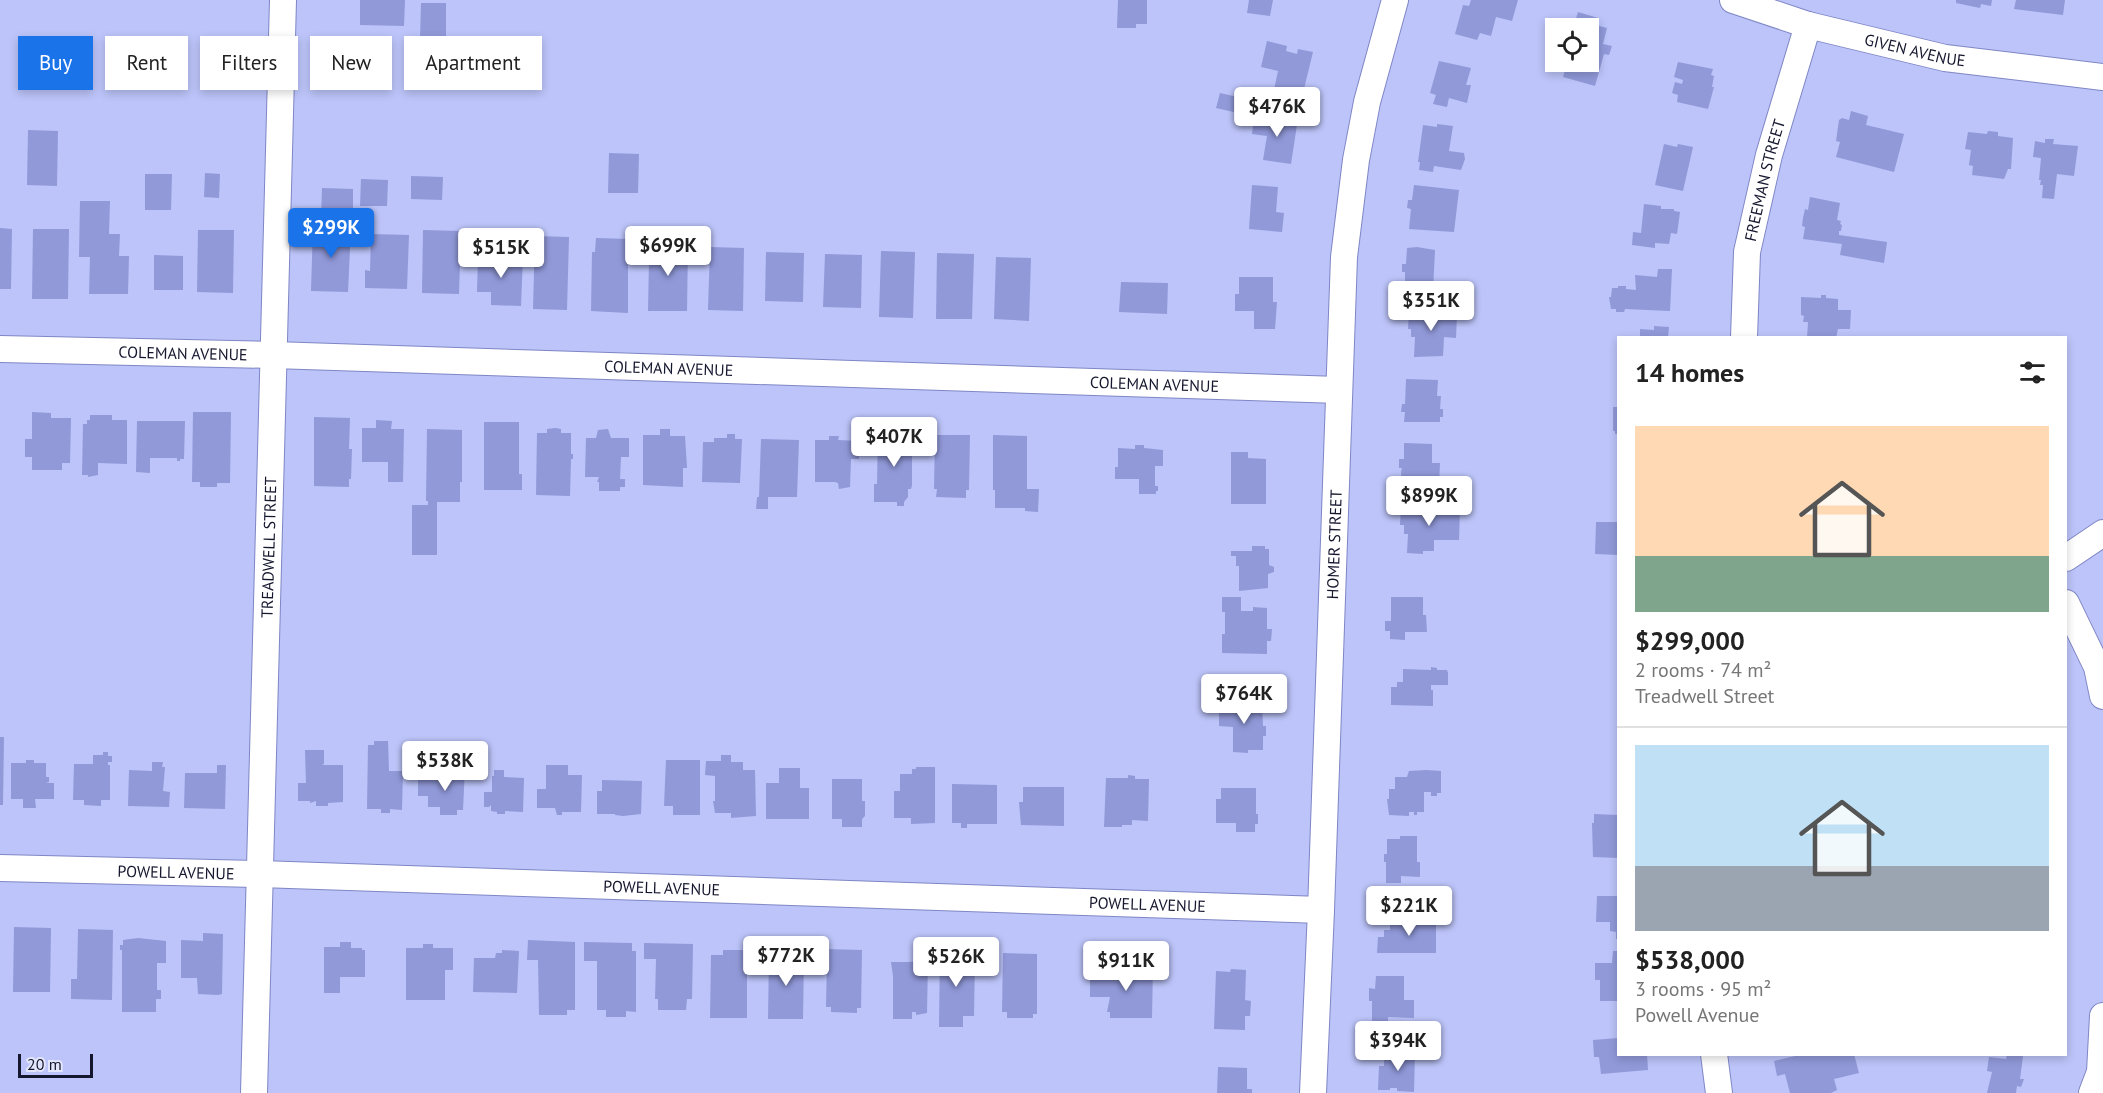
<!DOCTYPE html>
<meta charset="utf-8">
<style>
:root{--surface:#fff;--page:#f6f6f6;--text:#222;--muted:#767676;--line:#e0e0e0;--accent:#1a73e8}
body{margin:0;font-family:"PT Sans",sans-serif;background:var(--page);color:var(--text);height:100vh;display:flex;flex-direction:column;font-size:22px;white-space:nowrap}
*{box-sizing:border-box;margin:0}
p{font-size:20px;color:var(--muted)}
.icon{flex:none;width:33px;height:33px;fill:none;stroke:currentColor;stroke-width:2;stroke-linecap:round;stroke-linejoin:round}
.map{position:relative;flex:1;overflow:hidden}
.sheet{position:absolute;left:1617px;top:336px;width:450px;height:720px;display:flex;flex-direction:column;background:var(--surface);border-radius:0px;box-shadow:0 3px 9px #0003}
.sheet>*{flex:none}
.banner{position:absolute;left:18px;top:36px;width:570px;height:54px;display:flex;gap:12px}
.fabs{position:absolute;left:1545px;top:18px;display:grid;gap:12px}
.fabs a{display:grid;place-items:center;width:54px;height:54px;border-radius:0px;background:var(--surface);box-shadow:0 3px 9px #0003;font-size:30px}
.scale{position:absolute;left:18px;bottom:15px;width:75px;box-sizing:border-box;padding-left:6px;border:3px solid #15172e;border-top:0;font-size:16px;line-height:21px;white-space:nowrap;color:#15172e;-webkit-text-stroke:4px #e4e7fc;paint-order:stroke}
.price{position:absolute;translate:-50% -51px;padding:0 14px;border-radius:6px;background:#fff;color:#222;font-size:20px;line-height:39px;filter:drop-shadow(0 2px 3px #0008)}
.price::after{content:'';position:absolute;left:50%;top:36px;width:18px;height:14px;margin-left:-9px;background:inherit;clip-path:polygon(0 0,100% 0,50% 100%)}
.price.selected{background:var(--accent);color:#fff}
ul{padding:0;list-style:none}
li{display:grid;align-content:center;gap:12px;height:318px;padding:0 18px}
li+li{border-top:2px solid var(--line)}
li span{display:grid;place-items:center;height:186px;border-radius:0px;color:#555}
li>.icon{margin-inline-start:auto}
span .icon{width:108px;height:108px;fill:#fffc;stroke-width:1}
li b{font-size:26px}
h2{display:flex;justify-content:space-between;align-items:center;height:72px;padding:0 18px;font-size:26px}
.chip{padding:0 21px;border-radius:0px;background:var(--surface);box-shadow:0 3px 9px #0003;font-size:21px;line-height:54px}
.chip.selected{background:var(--accent);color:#fff}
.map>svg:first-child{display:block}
.building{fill:#9199d9}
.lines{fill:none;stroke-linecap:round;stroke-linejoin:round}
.street-casing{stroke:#7f86c5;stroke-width:28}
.street{stroke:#fff;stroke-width:26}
.labels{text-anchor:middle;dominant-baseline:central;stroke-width:5;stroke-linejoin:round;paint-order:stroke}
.street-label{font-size:16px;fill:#15172e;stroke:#e4e7fc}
</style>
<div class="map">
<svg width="2103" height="1093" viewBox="0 0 2103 1093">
<rect width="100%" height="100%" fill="#bcc4f9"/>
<g class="building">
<polygon points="360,0 405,0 404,26 360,25"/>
<polygon points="1118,0 1147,0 1147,24 1136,24 1136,28 1117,28"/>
<polygon points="1249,0 1273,0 1270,16 1247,13"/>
<polygon points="1471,0 1518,0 1512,21 1496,17 1491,36 1480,33 1477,40 1455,34 1463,5 1469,6"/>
<polygon points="1956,0 1992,0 1991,6 1981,4 1980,8 1956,3"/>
<polygon points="2016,0 2065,0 2063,15 2014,9"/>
<polygon points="421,3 446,3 446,40 420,40"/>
<polygon points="1578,12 1598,18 1596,25 1607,28 1603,44 1612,46 1609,55 1604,54 1595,86 1563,77 1567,64 1564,64 1564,62 1588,62 1588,28 1573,28"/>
<polygon points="1267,41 1287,46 1286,51 1297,54 1298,49 1313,52 1302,97 1274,90 1278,71 1261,67"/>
<polygon points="1439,61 1471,68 1466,85 1471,85 1467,103 1449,98 1447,107 1433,104 1436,95 1430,93"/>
<polygon points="1678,62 1713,69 1711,75 1714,76 1712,87 1714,87 1708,109 1677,102 1678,95 1672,93 1675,82 1682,84 1683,80 1674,77"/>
<polygon points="1220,93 1251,100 1247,115 1216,108"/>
<polygon points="1851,111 1868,116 1866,125 1904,134 1894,172 1836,157 1840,142 1836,141 1839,120 1842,118 1849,120"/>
<polygon points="1284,116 1298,118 1291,164 1263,160 1267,136 1252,134 1254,118 1282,122"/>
<polygon points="1437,124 1453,126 1449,151 1464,153 1465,159 1461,170 1434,166 1433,172 1419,170 1420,162 1418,162 1423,125 1437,127"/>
<polygon points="28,130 58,131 57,186 27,185"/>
<polygon points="1988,131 1998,132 1998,136 2013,138 2011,169 2008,169 2004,179 1972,175 1973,166 1969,165 1971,150 1965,149 1968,132 1987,134"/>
<polygon points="2045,139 2054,139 2053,144 2078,146 2074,176 2057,174 2054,199 2042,198 2043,185 2040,185 2041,180 2039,180 2041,158 2033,157 2035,141 2045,143"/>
<polygon points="1664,144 1677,147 1678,144 1693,147 1683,191 1655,185"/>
<polygon points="609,153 639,154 638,193 608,193"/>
<polygon points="205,173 220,174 219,198 204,197"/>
<polygon points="145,174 172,174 171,210 145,210"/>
<polygon points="411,176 443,177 442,200 411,199"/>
<polygon points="361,179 388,180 387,206 360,206"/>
<polygon points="1252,185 1278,187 1276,212 1284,213 1282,232 1249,229"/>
<polygon points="1414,185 1459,190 1454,232 1409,229 1411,209 1407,208 1408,200 1412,200"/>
<polygon points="322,188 353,189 353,219 321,218"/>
<polygon points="1810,197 1840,203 1837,220 1841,221 1840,224 1842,225 1841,231 1839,231 1839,235 1887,242 1884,263 1840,255 1842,244 1803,239 1805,227 1802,226 1803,218 1805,209 1808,210"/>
<polygon points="80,201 110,201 109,234 120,234 119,256 129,256 128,294 89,294 90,257 79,257"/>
<polygon points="1644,204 1661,206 1661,209 1674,209 1674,211 1680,212 1677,234 1671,233 1669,244 1655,243 1655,248 1632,245 1633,232 1641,233"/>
<polygon points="313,226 351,227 348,292 311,291"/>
<polygon points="0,228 12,229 11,289 0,289"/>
<polygon points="33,229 69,229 68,299 32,299"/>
<polygon points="198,230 234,230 233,293 197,292"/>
<polygon points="423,230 461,231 459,294 422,293"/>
<polygon points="371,234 409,235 407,289 365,288 365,270 370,271"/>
<polygon points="535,236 569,237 567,310 533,309"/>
<polygon points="596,238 628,239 628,313 591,311 592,252 595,252"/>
<polygon points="646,244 688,245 687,311 648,311 649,261 645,261"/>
<polygon points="710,247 744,248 743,311 708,310"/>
<polygon points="1417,247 1435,250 1433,291 1419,291 1419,294 1405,293 1405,272 1402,272 1402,264 1406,264 1407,248"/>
<polygon points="881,251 915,252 913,318 879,317"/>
<polygon points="766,252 804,253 803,302 765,301"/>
<polygon points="937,253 974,254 972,319 936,319"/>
<polygon points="825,254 862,255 861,308 823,307"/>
<polygon points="154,255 183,256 183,290 154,290"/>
<polygon points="478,256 523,257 521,306 491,305 491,292 477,292"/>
<polygon points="996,257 1031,258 1029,321 994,319"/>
<polygon points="1658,269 1672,269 1670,311 1625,309 1624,312 1616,312 1616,309 1611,309 1609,297 1611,297 1612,288 1618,288 1618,286 1626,286 1626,289 1636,290 1635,275 1657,277"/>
<polygon points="1239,277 1273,277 1273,302 1277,302 1275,329 1254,329 1254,311 1235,311 1235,294 1239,294"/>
<polygon points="1121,282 1168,283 1167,314 1119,312"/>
<polygon points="1821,295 1826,295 1826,298 1838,299 1838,310 1851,310 1850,329 1838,329 1836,338 1807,338 1808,322 1803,322 1804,316 1801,315 1801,297 1821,298"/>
<polygon points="1409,312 1457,314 1456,338 1444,337 1443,356 1414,357 1415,337 1411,337 1411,329 1408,329"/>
<polygon points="1654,326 1669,327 1668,338 1640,338 1640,329 1654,330"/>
<polygon points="1406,379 1438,380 1437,396 1441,396 1440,409 1443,409 1443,417 1440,417 1440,422 1404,422 1405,412 1401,412 1402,404 1405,404"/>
<polygon points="1613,407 1618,407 1618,434 1615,434 1615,431 1613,431"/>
<polygon points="32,412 51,413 51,418 71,418 70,463 62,463 62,470 32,470 32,457 25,457 25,439 32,439"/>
<polygon points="193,412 231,412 230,483 217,483 217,487 200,487 200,482 192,482"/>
<polygon points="90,415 112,415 112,420 127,420 127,464 98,463 98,475 88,477 88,475 82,475 83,424 87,424 87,420 90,420"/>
<polygon points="314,417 350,418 349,449 352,449 351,479 349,479 349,487 314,486"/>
<polygon points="376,420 392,421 391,429 404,429 403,482 388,482 388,462 362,462 362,428 376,428"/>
<polygon points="137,421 185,421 184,459 180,459 180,461 177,461 177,458 150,458 150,473 136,472"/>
<polygon points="484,422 519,422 519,474 522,474 522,490 484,490"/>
<polygon points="555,428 561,429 561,433 571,433 571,454 573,454 573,459 571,459 570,496 536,495 537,433 547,433 547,429"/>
<polygon points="427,429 462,430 462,482 460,482 460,502 437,502 437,555 412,555 412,505 428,505 428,501 426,501"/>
<polygon points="608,429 611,438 629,438 629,457 621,457 620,479 625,479 625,487 620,487 620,491 599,491 599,482 597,482 599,477 585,477 586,438 596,438 598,430"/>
<polygon points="660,429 670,429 670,436 685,436 687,468 683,468 683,487 643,485 643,435 660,435"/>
<polygon points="878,433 912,433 912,485 911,489 908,489 908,497 904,502 904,506 897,506 897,502 874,502 874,484 877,484"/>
<polygon points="727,434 735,434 735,439 742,439 740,483 702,482 703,442 714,442 714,438 727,438"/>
<polygon points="935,435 970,435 969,490 966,490 966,498 936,497 937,489 934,489"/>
<polygon points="993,435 1027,436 1027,489 1039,489 1038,512 1025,511 1025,508 995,508 995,490 993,490"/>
<polygon points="829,436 839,436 838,440 859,441 859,459 851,459 850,487 839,489 838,483 835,482 815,482 815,440 829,440"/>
<polygon points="761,439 799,440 797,497 768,497 768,509 756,509 757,497 759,497"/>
<polygon points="1404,443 1432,444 1432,463 1440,463 1439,486 1431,486 1430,499 1407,499 1407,489 1402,489 1401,472 1402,468 1399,468 1399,459 1404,459"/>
<polygon points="1135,445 1144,445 1144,448 1163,450 1163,466 1155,466 1155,486 1158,486 1158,491 1156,491 1156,494 1139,494 1139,479 1115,479 1115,467 1118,467 1118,448 1135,449"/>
<polygon points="1231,452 1248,452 1248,458 1266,459 1266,504 1231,504"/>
<polygon points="1401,507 1460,509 1459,540 1434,540 1434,551 1423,551 1423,554 1407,553 1408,534 1404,534 1404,525 1400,525"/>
<polygon points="1596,522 1618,522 1618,555 1595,554"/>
<polygon points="1252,546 1265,546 1265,549 1269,549 1269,565 1274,567 1274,572 1268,574 1268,588 1239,591 1239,566 1236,566 1236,556 1231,556 1231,551 1252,551"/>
<polygon points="1222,597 1241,597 1241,611 1253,611 1253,607 1267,608 1267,629 1272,629 1271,641 1267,641 1267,654 1222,653 1222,634 1225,634 1225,612 1222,612"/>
<polygon points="1391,597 1423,597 1423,615 1426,615 1427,632 1405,632 1405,640 1390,639 1390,631 1385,631 1385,621 1391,621"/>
<polygon points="1431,667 1437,668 1437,670 1447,670 1448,673 1448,685 1431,685 1431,690 1433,690 1433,706 1391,705 1391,687 1397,687 1397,682 1403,682 1403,669 1431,670"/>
<polygon points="1228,698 1249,699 1249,703 1262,704 1263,726 1266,726 1266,736 1263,736 1263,750 1248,750 1248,753 1233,752 1233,727 1219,726 1219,711 1228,711"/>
<polygon points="0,737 4,737 3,805 0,805"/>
<polygon points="374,741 388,741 389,771 403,771 402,810 390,809 390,813 381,813 381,809 367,809 368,745 374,745"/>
<polygon points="305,750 324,750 324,764 322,765 343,765 343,802 328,803 328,806 316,806 316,801 310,803 310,801 298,801 298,783 306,783"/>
<polygon points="103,752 108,752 108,756 112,756 112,762 108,762 108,765 110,765 110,800 101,800 101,806 84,805 84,800 73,800 74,764 93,764 93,755 103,755"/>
<polygon points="721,755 731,755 731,762 743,762 743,770 755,770 756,816 731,818 731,813 715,813 713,801 715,801 715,776 705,775 706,761 721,761"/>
<polygon points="26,760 34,760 34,763 46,763 46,777 49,777 49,782 46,783 54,783 54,799 35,799 36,808 23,808 23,799 11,799 11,763 26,763"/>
<polygon points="666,760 700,760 700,815 673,815 673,806 664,806"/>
<polygon points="152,762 163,762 162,767 165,767 163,791 170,792 169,807 128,806 129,770 152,771"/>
<polygon points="217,765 226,765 225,809 184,808 185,773 217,773"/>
<polygon points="546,765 568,765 568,775 582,775 581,812 562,812 562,815 557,815 555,808 537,808 537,789 546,789"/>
<polygon points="448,767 465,767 463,810 457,810 457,815 440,815 440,807 428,807 428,796 418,796 418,779 449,779"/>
<polygon points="916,767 935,767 935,823 911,824 911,818 894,818 894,791 900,791 900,774 912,774 912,769 916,769"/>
<polygon points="779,768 800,768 800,788 809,788 809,819 766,819 766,783 779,783"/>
<polygon points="494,770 504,770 504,777 524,778 523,812 505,811 505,814 497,814 497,812 491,811 491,805 489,807 484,807 484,792 492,792 492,776 494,776"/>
<polygon points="1426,770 1441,771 1441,793 1437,793 1437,796 1431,796 1431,792 1424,792 1424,812 1417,812 1417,815 1414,815 1414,812 1409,812 1409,816 1389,815 1387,799 1389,799 1389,789 1395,789 1395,777 1407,777 1409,771"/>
<polygon points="1128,775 1135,776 1135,779 1149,779 1148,821 1132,820 1132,825 1122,825 1122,827 1104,827 1106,778 1128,778"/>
<polygon points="832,779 862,779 862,801 865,801 865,816 862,819 862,827 842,827 842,819 832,819"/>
<polygon points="602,780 642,781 641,814 623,816 615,815 615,814 597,814 597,791 602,791"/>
<polygon points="952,784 997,785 997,824 967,824 967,828 961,828 961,823 952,823"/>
<polygon points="1023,787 1064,787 1064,826 1021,825 1019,802 1023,802"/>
<polygon points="1221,788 1256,788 1256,814 1258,814 1258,824 1255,824 1255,832 1236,832 1236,823 1216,823 1216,799 1221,799"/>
<polygon points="1594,814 1618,815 1618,858 1593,857 1592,823 1594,823"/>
<polygon points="1400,836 1417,836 1417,862 1420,862 1420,877 1401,876 1401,883 1386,883 1386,862 1384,862 1384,854 1387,854 1387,839 1400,839"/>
<polygon points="1597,896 1618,896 1618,939 1616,939 1616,932 1610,931 1610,922 1596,922"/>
<polygon points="1390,919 1436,920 1436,953 1377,953 1378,937 1384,937 1384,930 1390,930"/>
<polygon points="14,927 51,928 50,992 13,992"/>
<polygon points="78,929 113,930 112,1000 71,999 71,979 77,979"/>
<polygon points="203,933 223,934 222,994 218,995 198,994 197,978 181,978 181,940 203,941"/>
<polygon points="138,938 166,941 166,963 157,963 157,990 161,990 161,999 156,999 156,1012 122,1012 122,950 120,950 120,945 123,945 123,940"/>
<polygon points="528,940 575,942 575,1010 567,1010 567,1015 539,1015 538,960 527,960"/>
<polygon points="340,942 351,942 351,948 362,948 362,950 365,950 365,977 340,977 340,993 324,993 324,947 340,947"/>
<polygon points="584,942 632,943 632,951 636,951 636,1012 626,1011 626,1017 606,1017 606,1010 597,1010 597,961 584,961"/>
<polygon points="644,943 693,944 692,999 687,999 686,1010 658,1010 658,999 655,999 656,959 644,959"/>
<polygon points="423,944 433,944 433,948 453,948 453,970 445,970 445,1000 406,1000 406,948 423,948"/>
<polygon points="824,949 862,950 861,1008 857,1008 857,1013 831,1012 831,1007 826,1007 827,958 824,958"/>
<polygon points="502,950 519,951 517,993 473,992 474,958 495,958 496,953 502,953"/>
<polygon points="723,950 745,950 745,956 747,956 747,1018 710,1018 711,955 723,955"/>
<polygon points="940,951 975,952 974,1016 963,1016 963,1027 939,1027"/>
<polygon points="1613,951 1618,951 1618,1001 1600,1001 1600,980 1595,980 1595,963 1612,963"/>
<polygon points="1003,953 1037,954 1037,1014 1033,1014 1033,1018 1007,1018 1007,1012 1002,1012"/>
<polygon points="769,955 804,956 803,1019 768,1019"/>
<polygon points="917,958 928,961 927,1013 916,1015 916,1012 912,1012 912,1019 893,1019 893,976 891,962 909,962 917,961"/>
<polygon points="1128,966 1153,966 1152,1018 1110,1018 1110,1012 1107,1012 1110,997 1090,997 1090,973 1128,973"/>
<polygon points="1231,969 1246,970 1245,1000 1251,1001 1250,1016 1245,1016 1245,1030 1214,1029 1216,971 1230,972"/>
<polygon points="1376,976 1404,976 1404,1000 1414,1000 1414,1018 1388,1017 1388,1021 1372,1021 1372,1001 1369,1001 1369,988 1375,989"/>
<polygon points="1618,1038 1618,1054 1647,1054 1648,1070 1601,1074 1599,1057 1594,1057 1593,1040"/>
<polygon points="1399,1050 1415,1051 1414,1092 1397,1091 1397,1088 1390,1088 1390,1090 1378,1090 1379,1066 1384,1066 1384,1054 1398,1055"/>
<polygon points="1804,1054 1811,1054 1811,1056 1819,1054 1854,1054 1859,1073 1834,1079 1837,1090 1831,1093 1790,1093 1785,1074 1777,1076 1774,1061"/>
<polygon points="2007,1054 2023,1056 2020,1079 2024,1079 2021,1087 2017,1086 2016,1093 1987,1093 1992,1072 1987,1071 1989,1057 2006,1059"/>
<polygon points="1218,1067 1247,1068 1247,1089 1252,1089 1252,1093 1217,1093"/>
</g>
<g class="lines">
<defs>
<g id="street">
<path id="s1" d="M1733 0 1808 25 1945 58 2103 77"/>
<path id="s2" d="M1744 338 1747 252 1769 155 1808 25"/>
<path id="s3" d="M0 349 273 355 1339 390"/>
<polyline points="2066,558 2103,533"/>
<polyline points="2066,603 2097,667 2103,696"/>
<path id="s4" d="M0 868 260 874 1321 910"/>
<polyline points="1714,1054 1719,1093"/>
<path id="s5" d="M254 1093 283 0"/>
<path id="s6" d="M1313 1093 1321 910 1344 257 1356 160 1367 102 1395 0"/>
<polyline points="2092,1093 2100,1072 2103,1016"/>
</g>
</defs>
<use href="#street" class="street-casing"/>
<use href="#street" class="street"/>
</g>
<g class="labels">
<g class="street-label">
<text stroke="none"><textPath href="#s1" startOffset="189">GIVEN AVENUE</textPath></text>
<text stroke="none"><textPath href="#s2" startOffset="160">FREEMAN STREET</textPath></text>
<text stroke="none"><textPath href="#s3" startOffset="183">COLEMAN AVENUE</textPath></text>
<text stroke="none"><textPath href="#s3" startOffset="669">COLEMAN AVENUE</textPath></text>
<text stroke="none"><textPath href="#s3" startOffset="1155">COLEMAN AVENUE</textPath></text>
<text stroke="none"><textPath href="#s6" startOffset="549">HOMER STREET</textPath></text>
<text stroke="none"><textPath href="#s5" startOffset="546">TREADWELL STREET</textPath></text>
<text stroke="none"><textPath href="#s4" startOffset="176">POWELL AVENUE</textPath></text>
<text stroke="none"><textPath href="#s4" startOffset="662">POWELL AVENUE</textPath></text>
<text stroke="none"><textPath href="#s4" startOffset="1148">POWELL AVENUE</textPath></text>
</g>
</g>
</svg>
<div class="fabs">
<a><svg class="icon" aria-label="locate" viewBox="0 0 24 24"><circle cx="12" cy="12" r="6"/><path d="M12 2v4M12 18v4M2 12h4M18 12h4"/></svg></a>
</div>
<div class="scale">20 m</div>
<b class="price" style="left:1277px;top:138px">$476K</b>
<b class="price selected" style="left:331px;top:259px">$299K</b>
<b class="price" style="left:668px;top:277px">$699K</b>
<b class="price" style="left:501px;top:279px">$515K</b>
<b class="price" style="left:1431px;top:332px">$351K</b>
<b class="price" style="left:894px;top:468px">$407K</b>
<b class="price" style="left:1429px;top:527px">$899K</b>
<b class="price" style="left:1244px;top:725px">$764K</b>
<b class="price" style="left:445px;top:792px">$538K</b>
<b class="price" style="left:1409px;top:937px">$221K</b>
<b class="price" style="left:786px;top:987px">$772K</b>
<b class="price" style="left:956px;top:988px">$526K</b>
<b class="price" style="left:1126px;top:992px">$911K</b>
<b class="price" style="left:1398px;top:1072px">$394K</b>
<div class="banner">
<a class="chip selected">Buy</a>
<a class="chip">Rent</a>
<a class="chip">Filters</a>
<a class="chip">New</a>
<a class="chip">Apartment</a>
</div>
<section class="sheet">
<h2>14 homes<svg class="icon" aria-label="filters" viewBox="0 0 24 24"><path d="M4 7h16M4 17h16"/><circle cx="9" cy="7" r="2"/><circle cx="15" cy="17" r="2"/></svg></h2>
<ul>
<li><span style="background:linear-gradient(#ffd9b3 70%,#7fa58c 0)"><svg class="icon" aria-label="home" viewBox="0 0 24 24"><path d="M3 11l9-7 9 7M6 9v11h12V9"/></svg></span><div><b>$299,000</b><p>2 rooms · 74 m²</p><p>Treadwell Street</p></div></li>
<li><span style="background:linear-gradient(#bfe0f5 65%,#9aa5b1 0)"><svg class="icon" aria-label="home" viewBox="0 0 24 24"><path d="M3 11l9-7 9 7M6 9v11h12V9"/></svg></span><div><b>$538,000</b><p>3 rooms · 95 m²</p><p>Powell Avenue</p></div></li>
</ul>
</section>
</div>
